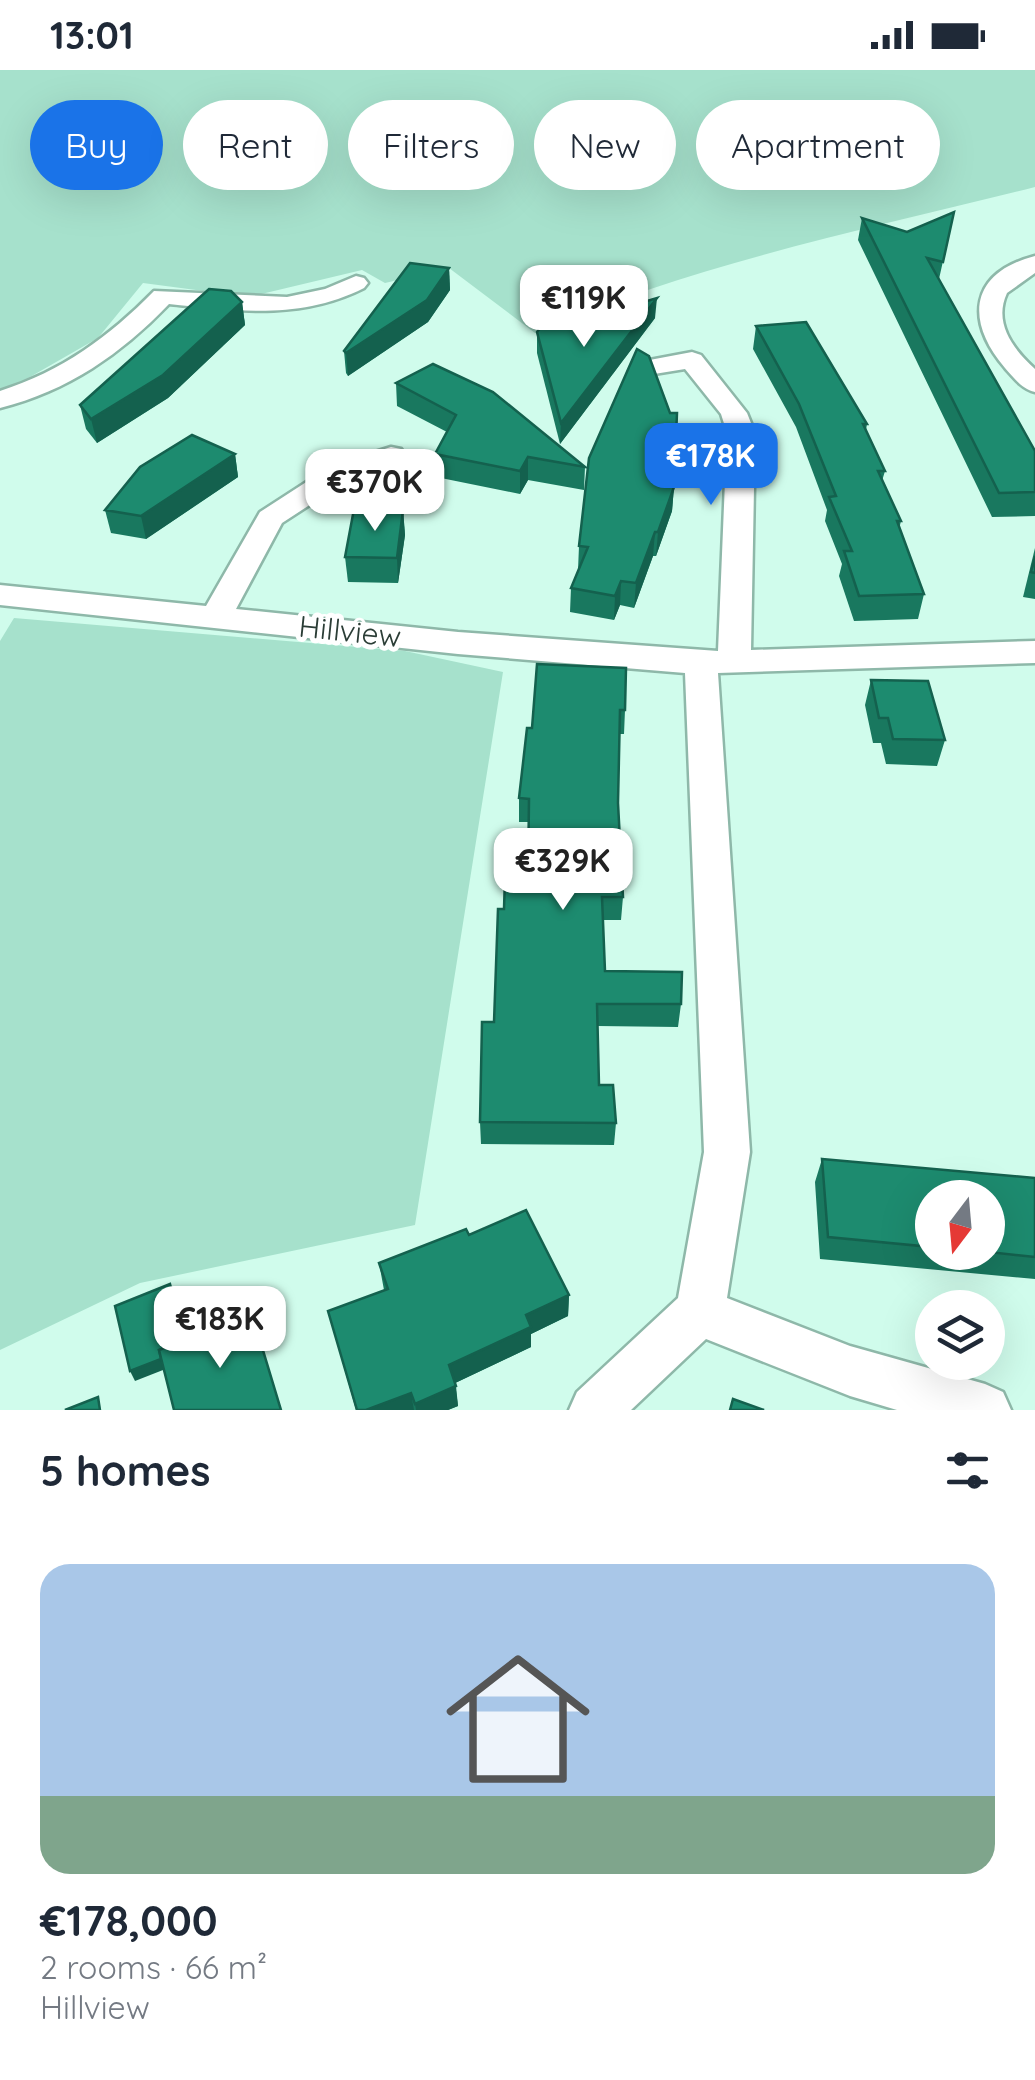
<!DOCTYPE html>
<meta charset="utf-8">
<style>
:root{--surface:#fff;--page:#f6f6f7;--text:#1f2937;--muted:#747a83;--accent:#1a73e8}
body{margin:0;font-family:Quicksand,sans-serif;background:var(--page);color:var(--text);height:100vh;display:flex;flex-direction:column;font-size:38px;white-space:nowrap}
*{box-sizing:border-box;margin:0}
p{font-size:32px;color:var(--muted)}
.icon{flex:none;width:55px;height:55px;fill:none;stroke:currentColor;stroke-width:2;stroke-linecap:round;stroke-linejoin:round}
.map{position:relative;height:1340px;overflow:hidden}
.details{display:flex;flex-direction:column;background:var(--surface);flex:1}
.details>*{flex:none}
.hud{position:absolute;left:30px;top:30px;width:975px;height:90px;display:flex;gap:20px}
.needle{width:65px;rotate:196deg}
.fabs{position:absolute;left:915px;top:1110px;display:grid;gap:20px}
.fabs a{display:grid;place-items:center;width:90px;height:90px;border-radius:50%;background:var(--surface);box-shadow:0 10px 40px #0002;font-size:50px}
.price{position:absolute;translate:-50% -85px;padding:0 22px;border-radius:20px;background:#fff;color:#222;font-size:32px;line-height:65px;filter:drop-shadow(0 2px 5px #0008)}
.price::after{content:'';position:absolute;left:50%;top:60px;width:30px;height:22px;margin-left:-15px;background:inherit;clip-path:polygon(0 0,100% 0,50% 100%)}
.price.active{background:var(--accent);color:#fff}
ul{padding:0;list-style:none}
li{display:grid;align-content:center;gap:20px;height:530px;padding:0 40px}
li span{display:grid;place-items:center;height:310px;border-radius:30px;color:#555}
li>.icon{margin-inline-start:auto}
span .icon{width:180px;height:180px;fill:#fffc;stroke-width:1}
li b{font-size:42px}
h2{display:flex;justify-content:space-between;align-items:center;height:120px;padding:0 40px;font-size:42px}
.chip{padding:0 35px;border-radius:45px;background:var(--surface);box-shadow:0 10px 40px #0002;font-size:35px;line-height:90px}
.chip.active{background:var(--accent);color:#fff}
.status{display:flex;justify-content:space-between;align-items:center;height:70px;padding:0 50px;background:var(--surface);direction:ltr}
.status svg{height:28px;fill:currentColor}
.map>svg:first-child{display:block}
.green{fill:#a6e1cc}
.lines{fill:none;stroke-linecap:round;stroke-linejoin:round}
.minor-casing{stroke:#8eb8a9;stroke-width:5}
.minor{fill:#fff;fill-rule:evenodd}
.wall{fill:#19785f;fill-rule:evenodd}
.shaded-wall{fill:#14614e}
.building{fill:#1d8b6f;stroke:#14614e;stroke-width:2.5}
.labels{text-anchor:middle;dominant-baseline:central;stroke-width:10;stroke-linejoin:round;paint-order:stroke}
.street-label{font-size:30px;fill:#2b3d36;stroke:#fff}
</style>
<div class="status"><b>13:01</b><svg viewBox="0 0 49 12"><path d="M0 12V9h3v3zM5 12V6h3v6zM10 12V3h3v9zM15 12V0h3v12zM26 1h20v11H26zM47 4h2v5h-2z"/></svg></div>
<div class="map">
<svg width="1035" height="1340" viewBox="0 0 1035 1340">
<rect width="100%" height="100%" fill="#d0fcec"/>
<g class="green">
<path d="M0 0H1035V117C868 159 693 194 535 263L449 198 385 213 362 200 249 227 143 213 98 268 16 315 0 319Z"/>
<polygon points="14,548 405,581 503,602 415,1155 140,1213 0,1280 0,571"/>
</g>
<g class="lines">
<defs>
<g id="minor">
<path d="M1035 186V203L1007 223C993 253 1013 279 1035 299V322C1022 319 1014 308 1005 298 965 251 969 203 1035 186Z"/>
<path d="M356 206 364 208 368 213 364 218C301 250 237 241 169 234 121 284 68 321 0 338V321C62 301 109 267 154 221L287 227 325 219Z"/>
<polygon points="692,282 701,285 747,343 755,363 751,580 1035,571 1035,593 718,603 750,1082 727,1228 850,1276 985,1314 1003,1322 1011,1340 897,1340 850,1326 706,1269 631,1340 569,1340 577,1322 678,1228 704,1082 685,603 458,584 0,535 0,515 206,536 260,442 331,396 391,377 401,379 405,385 401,391 351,408 282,453 236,539 458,562 718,581 727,363 721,344 685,299 648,305 635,297 639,292"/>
</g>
</defs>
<use href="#minor" class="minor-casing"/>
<use href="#minor" class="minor"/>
</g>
<g class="wall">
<polygon points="954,142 939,209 1035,381 1035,446 992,447 858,170 862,148 907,162"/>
<polygon points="449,198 450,220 428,252 348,306 346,303 344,281"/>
<polygon points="242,232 245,255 168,328 97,373 86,359 80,335"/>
<polygon points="655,248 560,374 537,283 537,262 579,251"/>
<polygon points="756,256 867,354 866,360 885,401 882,411 901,451 899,459 924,524 918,549 854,551 839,506 842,494 825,451 827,440 796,357 753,279"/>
<polygon points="396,313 585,397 584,420 528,410 520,424 436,407 435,384 447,362 397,336"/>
<polygon points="235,384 238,407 146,469 111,463 105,440"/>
<polygon points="674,417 672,441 656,486 653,486 634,538 620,535 614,550 570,542 571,518 578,500 579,476"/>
<polygon points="403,440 405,465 398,513 348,512 345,487"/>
<polygon points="1035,478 1035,529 1023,527"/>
<polygon points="537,594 625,640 624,664 619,664 618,733 623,827 621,850 603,850 605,901 681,934 678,957 598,956 599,1015 616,1053 614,1075 481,1074 480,1052 494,952 504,839 528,808 529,752 519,752 519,728 532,658"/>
<polygon points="871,610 945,670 937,696 886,694 881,673 873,673 865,635"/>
<path d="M822 1089 1035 1108V1209L820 1189 815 1112ZM932 1128 988 1182H932Z"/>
<polygon points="469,1165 569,1225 568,1246 531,1264 531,1277 455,1313 458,1336 448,1340 356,1340 328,1241 384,1220 379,1193"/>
</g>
<g class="shaded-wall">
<polygon points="449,198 450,220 428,252 348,306 346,283"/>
<polygon points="657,228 655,248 560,374 561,353"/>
<polygon points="242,232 245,255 168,328 97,373 91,349"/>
<polygon points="235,384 238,407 146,469 141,446"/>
<polygon points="528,387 528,410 520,424 520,401"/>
<polygon points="674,417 672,441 656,486 658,462"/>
<polygon points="403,440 405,465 398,513 397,488"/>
<polygon points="655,462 653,486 634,538 636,513"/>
<polygon points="621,511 620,535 614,550 615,526"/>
<polygon points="170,1214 191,1289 135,1311 130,1301"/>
<polygon points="569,1225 568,1246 531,1264 531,1277 451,1315 449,1295 526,1245"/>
<polygon points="456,1316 458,1336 448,1340 416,1340 415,1334"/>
<polygon points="411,1323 414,1340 366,1340"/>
</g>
<g class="building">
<polygon points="954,142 943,192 927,188 1035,381 1035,422 999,423 862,148 907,162"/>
<polygon points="410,193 449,198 427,230 346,283 344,281"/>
<polygon points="209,219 231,221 242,232 163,305 91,349 80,335"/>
<polygon points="657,228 561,353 537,262 551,245 579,251"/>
<polygon points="806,252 867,354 863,354 885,401 878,401 901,451 897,451 924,524 859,526 844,481 852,481 829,427 836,426 799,334 756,256"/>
<polygon points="637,279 649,286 670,343 677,343 674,417 658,462 655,462 636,513 621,511 615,526 571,518 588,477 579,476 589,388"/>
<polygon points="433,294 493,322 585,397 528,387 520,401 435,384 456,345 396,313"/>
<polygon points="192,365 235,384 141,446 105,440 140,397"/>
<polygon points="354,439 403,440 397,488 345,487"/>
<polygon points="1035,486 1035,503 1031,502"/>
<polygon points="537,594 626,598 625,640 620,640 618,733 623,827 602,827 605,901 682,902 681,934 597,934 599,1015 613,1015 616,1053 480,1052 482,952 494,952 498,839 504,839 505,807 528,808 529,729 519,728 527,658 532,658"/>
<polygon points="871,610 928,611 945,670 893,669 888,648 879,648"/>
<polygon points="822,1089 1035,1108 1035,1187 988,1182 988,1128 932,1128 932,1177 828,1167"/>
<polygon points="526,1140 569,1225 526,1245 531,1257 449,1295 456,1316 415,1334 411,1323 366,1340 357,1340 328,1241 388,1219 379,1193 466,1159 469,1165"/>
<polygon points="170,1214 185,1270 159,1280 161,1289 130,1301 115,1236"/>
<polygon points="252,1244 281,1340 174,1340 159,1280"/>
<polygon points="98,1327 100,1340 65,1340"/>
<polygon points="733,1329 764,1340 730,1340"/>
</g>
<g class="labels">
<g class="street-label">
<text transform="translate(350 561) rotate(6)">Hillview</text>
</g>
</g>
</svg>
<div class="fabs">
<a><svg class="needle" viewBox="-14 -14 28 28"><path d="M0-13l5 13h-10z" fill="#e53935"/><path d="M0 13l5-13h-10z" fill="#747a83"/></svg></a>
<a><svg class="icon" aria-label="layers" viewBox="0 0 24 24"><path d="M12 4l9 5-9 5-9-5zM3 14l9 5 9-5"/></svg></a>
</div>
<b class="price" style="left:584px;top:280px">€119K</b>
<b class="price active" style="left:711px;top:438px">€178K</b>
<b class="price" style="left:375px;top:464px">€370K</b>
<b class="price" style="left:563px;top:843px">€329K</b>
<b class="price" style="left:220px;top:1301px">€183K</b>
<div class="hud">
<a class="chip active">Buy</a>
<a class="chip">Rent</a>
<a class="chip">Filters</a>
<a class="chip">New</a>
<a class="chip">Apartment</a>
</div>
</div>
<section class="details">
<h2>5 homes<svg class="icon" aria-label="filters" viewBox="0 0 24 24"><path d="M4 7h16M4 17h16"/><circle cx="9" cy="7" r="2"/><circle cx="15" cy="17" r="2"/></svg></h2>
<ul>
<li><span style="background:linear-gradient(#a9c7e8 75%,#7fa58c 0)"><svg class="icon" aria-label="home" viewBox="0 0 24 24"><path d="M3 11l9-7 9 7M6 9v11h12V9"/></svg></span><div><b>€178,000</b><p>2 rooms · 66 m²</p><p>Hillview</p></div></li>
</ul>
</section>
